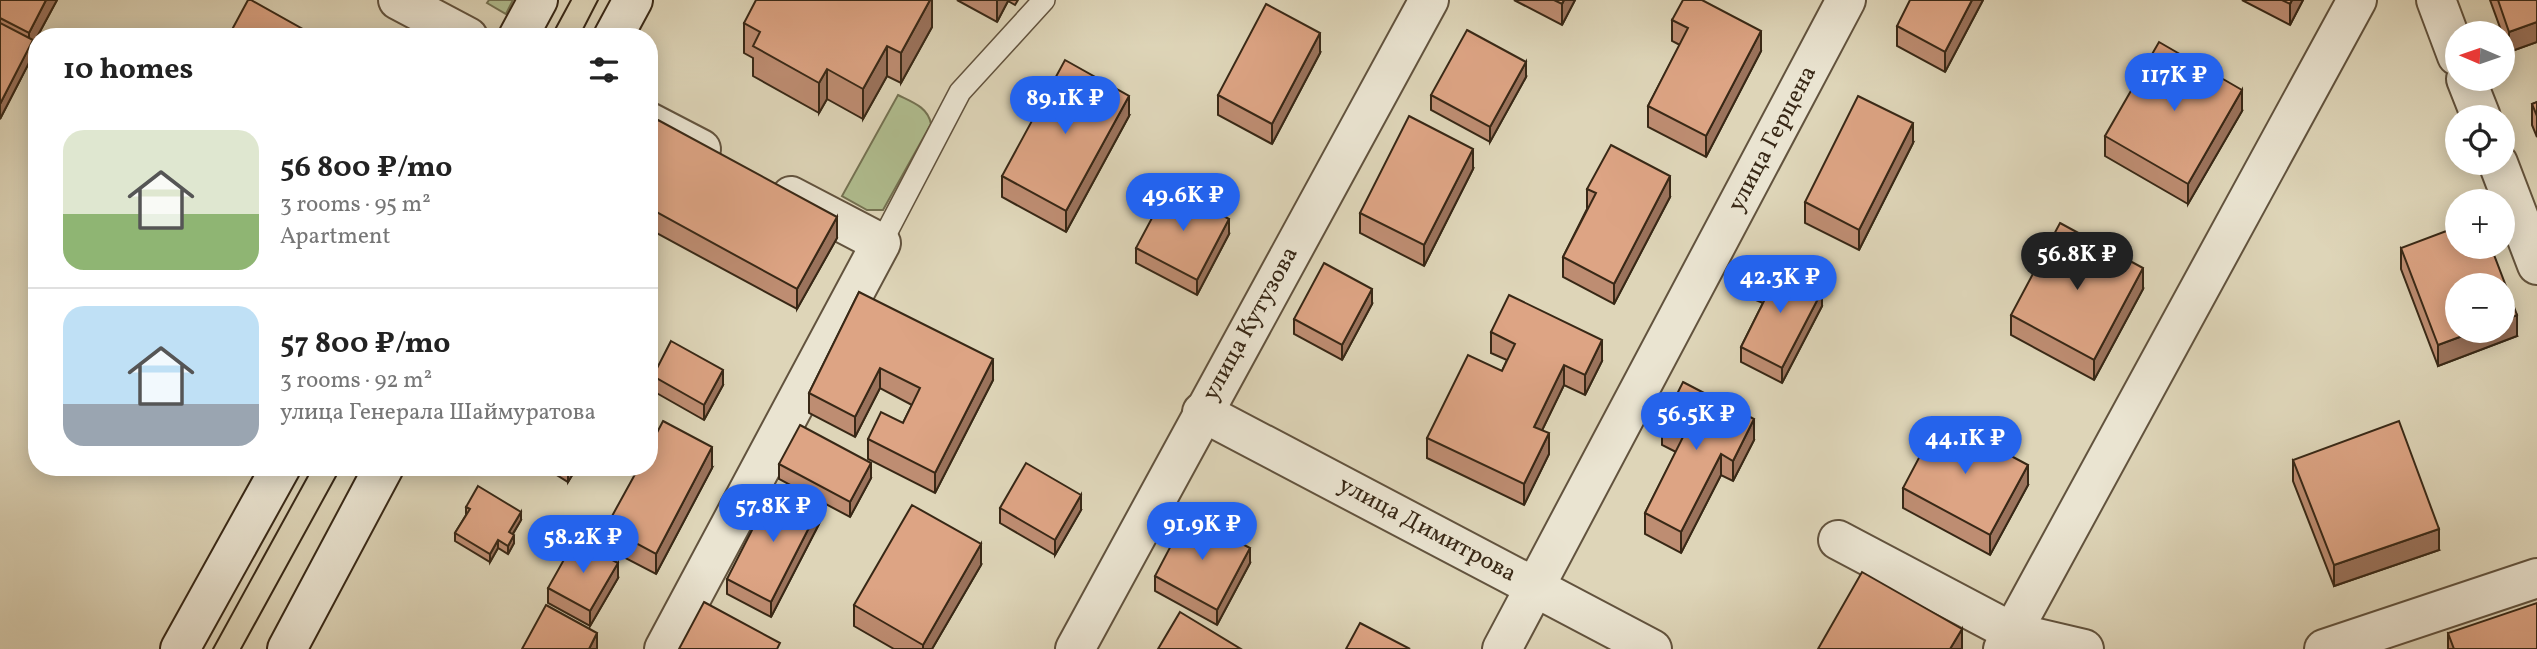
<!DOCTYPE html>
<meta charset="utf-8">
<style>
:root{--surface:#fff;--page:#f6f6f6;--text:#222;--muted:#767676;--line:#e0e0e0;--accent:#2563eb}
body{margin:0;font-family:Vollkorn,serif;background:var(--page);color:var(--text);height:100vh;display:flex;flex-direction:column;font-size:26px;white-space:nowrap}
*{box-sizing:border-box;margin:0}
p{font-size:23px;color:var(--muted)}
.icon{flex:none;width:38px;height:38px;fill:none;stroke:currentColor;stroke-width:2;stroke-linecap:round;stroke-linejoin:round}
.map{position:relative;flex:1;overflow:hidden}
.drawer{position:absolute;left:28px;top:28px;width:630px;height:448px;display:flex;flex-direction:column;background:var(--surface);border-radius:28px;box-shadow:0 4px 18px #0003}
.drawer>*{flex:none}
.needle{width:46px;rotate:272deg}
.tools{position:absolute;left:2445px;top:21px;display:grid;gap:14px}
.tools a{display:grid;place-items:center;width:70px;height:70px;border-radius:50%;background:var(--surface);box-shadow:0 4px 18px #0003;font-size:35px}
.price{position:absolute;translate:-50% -60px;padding:0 16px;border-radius:24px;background:var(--accent);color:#fff;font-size:23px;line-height:46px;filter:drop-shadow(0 2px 4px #0008)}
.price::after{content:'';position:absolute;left:50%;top:42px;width:21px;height:16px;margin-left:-10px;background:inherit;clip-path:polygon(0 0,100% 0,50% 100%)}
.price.active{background:#222;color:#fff}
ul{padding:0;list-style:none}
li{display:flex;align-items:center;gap:21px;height:175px;padding:0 35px}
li+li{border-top:2px solid var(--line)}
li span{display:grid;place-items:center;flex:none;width:196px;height:140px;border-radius:21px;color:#555}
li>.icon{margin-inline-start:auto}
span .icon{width:84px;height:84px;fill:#fffc;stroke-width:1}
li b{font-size:30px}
h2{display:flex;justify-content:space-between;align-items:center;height:84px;padding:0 35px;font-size:30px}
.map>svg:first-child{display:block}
.green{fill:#b0bd8f;stroke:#747252;stroke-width:2}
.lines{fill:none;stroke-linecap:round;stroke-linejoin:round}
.lane-casing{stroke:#62533e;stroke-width:24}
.street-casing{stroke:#62533e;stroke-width:42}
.secondary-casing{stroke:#382816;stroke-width:42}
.lane{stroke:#eae4d1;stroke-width:21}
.street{stroke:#eae4d1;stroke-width:38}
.secondary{stroke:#eae4d1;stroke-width:38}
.tram{stroke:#382816;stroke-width:2}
.wall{fill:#be8d72;stroke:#382816;stroke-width:2}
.shaded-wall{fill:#9b735c;stroke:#382816;stroke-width:2}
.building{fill:#dda484;stroke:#382816;stroke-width:2}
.labels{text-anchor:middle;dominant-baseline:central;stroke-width:6;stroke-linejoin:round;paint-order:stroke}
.street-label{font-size:24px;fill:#382816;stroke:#eae4d1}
</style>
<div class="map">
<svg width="2537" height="649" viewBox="0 0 2537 649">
<rect width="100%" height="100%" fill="#ded5b8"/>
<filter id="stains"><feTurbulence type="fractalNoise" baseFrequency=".00286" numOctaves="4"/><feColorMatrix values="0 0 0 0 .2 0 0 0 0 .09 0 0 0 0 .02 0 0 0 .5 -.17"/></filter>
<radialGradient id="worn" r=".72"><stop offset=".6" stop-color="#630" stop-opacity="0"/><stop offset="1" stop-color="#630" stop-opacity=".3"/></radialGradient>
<g class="green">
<polygon points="489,0 513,0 506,14 487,3"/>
<path d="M898 95C912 102 928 107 931 124L883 210H867L842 196Z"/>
</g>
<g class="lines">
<defs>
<polyline id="lane" points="881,243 960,92 1044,0"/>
<g id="street">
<polyline points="398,0 468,37"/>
<polyline points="2436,0 2457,56"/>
<polyline points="2466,79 2481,117"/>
<polyline points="649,122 701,149"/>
<polyline points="2498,163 2537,265"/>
<polyline points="1202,412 1652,649"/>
<polyline points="1838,540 2012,632 2084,649"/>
<polyline points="664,649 881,243 791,196"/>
<polyline points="1075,649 1429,0"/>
<polyline points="1502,649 1846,0"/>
<polyline points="2003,649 2357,0"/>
<polyline points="2324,649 2537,578"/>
</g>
<g id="secondary">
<polyline points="518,37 538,0"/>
<polyline points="613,37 633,0"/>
<polyline points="180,649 281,467"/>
<polyline points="287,649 384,467"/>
</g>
</defs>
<use href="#lane" class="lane-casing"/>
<use href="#street" class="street-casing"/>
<use href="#secondary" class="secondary-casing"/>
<use href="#lane" class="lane"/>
<use href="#street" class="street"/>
<use href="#secondary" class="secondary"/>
<g class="tram">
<polyline points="551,37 571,0"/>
<polyline points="579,37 598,0"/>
<polyline points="213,649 313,467"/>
<polyline points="241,649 341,467"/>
</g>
</g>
<g class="wall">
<polygon points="0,0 57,0 37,37 33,46 33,55 0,119"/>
<polygon points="932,0 932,27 901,83 887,76 863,119 827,99 819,113 753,76 753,58 744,53 744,23"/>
<polygon points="957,0 1018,0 1015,5 1008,1 997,22"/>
<polygon points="1514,0 1575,0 1562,25"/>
<polygon points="1983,0 1945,72 1897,46 1897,26"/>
<polygon points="2242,0 2303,0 2290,25"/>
<polygon points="2490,0 2537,0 2537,42 2509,52"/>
<polygon points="1672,20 1761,51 1706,157 1648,127 1648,106 1680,45 1672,41"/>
<polygon points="1320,53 1272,144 1218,115 1218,95"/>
<polygon points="1526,77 1490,142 1431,110 1431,95"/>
<polygon points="2537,102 2537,137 2532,125 2532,104"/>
<polygon points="2242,111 2188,204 2105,156 2105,136"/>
<polygon points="1129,116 1066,232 1002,197 1002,176"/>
<polygon points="649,135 837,238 797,309 649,229"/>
<polygon points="1913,143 1859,250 1805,223 1805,202"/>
<polygon points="1473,169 1424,266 1360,233 1360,213"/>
<polygon points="1587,189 1670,197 1614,304 1563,277 1563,257 1587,209"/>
<polygon points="1229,234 1197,295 1136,263 1136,248"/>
<polygon points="2401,248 2517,336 2438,366 2401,269"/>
<polygon points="1756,285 1822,306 1782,383 1741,362 1741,347 1763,303 1756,300"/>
<polygon points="2143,289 2094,380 2011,335 2011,315"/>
<polygon points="859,292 993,380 935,493 868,459 868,439 903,423 912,405 880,388 855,437 809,413 809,393"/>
<polygon points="1372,304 1342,360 1294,334 1294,319"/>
<polygon points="1491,332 1602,361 1585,395 1564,385 1542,430 1549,454 1524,505 1427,458 1427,438 1502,371 1507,360 1491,353"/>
<polygon points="653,376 723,385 704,420 653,391"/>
<polygon points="1662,424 1754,440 1733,481 1721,475 1681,553 1645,534 1645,513 1676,452 1662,445"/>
<polygon points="2293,460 2439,550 2334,586 2293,481"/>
<polygon points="779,464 871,478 850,517 779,479"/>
<polygon points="544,467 577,467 568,482"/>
<polygon points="578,467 590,467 587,473"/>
<polygon points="712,468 656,574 606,548 606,527"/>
<polygon points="2028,485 1990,555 1903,508 1903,488"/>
<polygon points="466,507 521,520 513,534 514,543 508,554 498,548 490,562 455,541 455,533 466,515"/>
<polygon points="1000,508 1081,510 1055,555 1000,523"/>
<polygon points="819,524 771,617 727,594 727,579"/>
<polygon points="1250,563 1217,625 1155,591 1155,576"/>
<polygon points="981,565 932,649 894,649 854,626 854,605"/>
<polygon points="618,578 590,626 548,603 548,588"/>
<polygon points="2448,633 2537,649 2448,649"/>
</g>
<g class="shaded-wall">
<polygon points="46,0 57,0 37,37 33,46 33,55 0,119 0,104 29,47 29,33"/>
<polygon points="930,0 932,0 932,27 901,83 901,53"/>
<polygon points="997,0 1008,0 1008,1 997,22"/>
<polygon points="1564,0 1575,0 1562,25 1562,4"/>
<polygon points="1972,0 1983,0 1945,72 1945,52"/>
<polygon points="2292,0 2303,0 2290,25 2290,4"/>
<polygon points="2537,22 2537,42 2509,52 2509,32"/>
<polygon points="1761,31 1761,51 1706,157 1706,136"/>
<polygon points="1320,33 1320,53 1272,144 1272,124"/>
<polygon points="887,46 887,76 863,119 863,89"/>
<polygon points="1526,62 1526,77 1490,142 1490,127"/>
<polygon points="827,69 827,99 819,113 819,83"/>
<polygon points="2242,90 2242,111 2188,204 2188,184"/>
<polygon points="1129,96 1129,116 1066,232 1066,211"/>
<polygon points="1913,123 1913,143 1859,250 1859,230"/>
<polygon points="1473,149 1473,169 1424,266 1424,245"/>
<polygon points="1670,176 1670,197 1614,304 1614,284"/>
<polygon points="837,217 837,238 797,309 797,289"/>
<polygon points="1229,219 1229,234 1197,295 1197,280"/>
<polygon points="2143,268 2143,289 2094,380 2094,360"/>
<polygon points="1372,289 1372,304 1342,360 1342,345"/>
<polygon points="1822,291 1822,306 1782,383 1782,368"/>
<polygon points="2517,315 2517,336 2438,366 2438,345 2476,331 2502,331 2502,321"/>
<polygon points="1602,340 1602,361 1585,395 1585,375"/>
<polygon points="993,359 993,380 935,493 935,473"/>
<polygon points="1564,365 1564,385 1534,447 1534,427"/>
<polygon points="880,368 880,388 855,437 855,417"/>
<polygon points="723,370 723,385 704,420 704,405"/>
<polygon points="1754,419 1754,440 1733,481 1733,461"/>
<polygon points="1549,433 1549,454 1524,505 1524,484"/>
<polygon points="712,447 712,468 656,574 656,554"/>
<polygon points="1721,454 1721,475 1681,553 1681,532"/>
<polygon points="871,463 871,478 850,517 850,502"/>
<polygon points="2028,465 2028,485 1990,555 1990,535"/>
<polygon points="568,467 577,467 568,482"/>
<polygon points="1081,495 1081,510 1055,555 1055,540"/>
<polygon points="819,508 819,524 771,617 771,602"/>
<polygon points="521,512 521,520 509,540 509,532"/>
<polygon points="2439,529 2439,550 2334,586 2334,565"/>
<polygon points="514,535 514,543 508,554 508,546"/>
<polygon points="498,540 498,548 490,562 490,554"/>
<polygon points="981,544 981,565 932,649 923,649 923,645"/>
<polygon points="1250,548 1250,563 1217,625 1217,610"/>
<polygon points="618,563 618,578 590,626 590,611"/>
<polygon points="1962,629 1962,649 1950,649"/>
<polygon points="597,633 597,649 589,649"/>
</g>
<g class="building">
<polygon points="0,0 46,0 29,33 0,18"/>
<polygon points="248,0 251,0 317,37 228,37"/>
<polygon points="756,0 930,0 901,53 887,46 863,89 827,69 819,83 753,46 760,32 744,23"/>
<polygon points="1554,0 1564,0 1562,4"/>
<polygon points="1683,0 1702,0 1761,31 1706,136 1648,106 1688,28 1672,20"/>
<polygon points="1910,0 1972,0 1945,52 1897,26"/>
<polygon points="2282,0 2292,0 2290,4"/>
<polygon points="2498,0 2537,0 2537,22 2509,32"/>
<polygon points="1266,4 1320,33 1272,124 1218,95"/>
<polygon points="0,23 33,40 0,104"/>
<polygon points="1467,30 1526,62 1490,127 1431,95"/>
<polygon points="2159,42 2242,90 2188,184 2105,136"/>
<polygon points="1065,60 1129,96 1066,211 1002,176"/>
<polygon points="1858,96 1913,123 1859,230 1805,202"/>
<polygon points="2537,102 2537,116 2532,104"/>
<polygon points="1409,116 1473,149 1424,245 1360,213"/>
<polygon points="658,120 837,217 797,289 649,208 649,135"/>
<polygon points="1611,145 1670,176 1614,284 1563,257 1596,193 1587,189"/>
<polygon points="1169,186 1229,219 1197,280 1136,248"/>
<polygon points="2060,223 2143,268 2094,360 2011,315"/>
<polygon points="2457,227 2457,247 2491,247 2517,315 2502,321 2502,285 2457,285 2457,331 2476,331 2438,345 2401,248"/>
<polygon points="1768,262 1822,291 1782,368 1741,347 1769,291 1756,285"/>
<polygon points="1324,263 1372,289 1342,345 1294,319"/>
<polygon points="859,292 993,359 935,473 868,439 881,412 903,423 920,388 880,368 855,417 809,393"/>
<polygon points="1509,295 1602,340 1585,375 1564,365 1534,427 1549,433 1524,484 1427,438 1468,355 1502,371 1515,344 1491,332"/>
<polygon points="671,341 723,370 704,405 653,376"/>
<polygon points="1683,382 1754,419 1733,461 1721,454 1681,532 1645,513 1684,435 1662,424"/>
<polygon points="1940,418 2028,465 1990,535 1903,488"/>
<polygon points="663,421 712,447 656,554 606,527 639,467 649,467 649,448"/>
<polygon points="2399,421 2439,529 2334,565 2293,460"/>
<polygon points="800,425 871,463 850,502 779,464"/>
<polygon points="1026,463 1081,495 1055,540 1000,508"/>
<polygon points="775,485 819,508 771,602 727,579"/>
<polygon points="478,486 521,512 509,532 514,535 508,546 498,540 490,554 455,533 470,509 466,507"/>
<polygon points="912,505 981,544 923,645 854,605"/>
<polygon points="1187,515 1250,548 1217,610 1155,576"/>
<polygon points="575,540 618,563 590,611 548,588"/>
<polygon points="1862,572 1962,629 1950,649 1818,649"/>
<polygon points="704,602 780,643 777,649 679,649"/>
<polygon points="2537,603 2537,649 2454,649 2448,633"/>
<polygon points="546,605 597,633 589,649 522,649"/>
<polygon points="1180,612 1241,649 1158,649"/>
<polygon points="1360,623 1410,649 1346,649"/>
</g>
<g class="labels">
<g class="street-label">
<text transform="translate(1773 139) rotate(-62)">улица Герцена</text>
<text transform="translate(1251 324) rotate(-61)">улица Кутузова</text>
<text transform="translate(1427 530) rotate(28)">улица Димитрова</text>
</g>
</g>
<rect width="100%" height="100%" filter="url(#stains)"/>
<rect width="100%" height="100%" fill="url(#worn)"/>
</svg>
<div class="tools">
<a><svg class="needle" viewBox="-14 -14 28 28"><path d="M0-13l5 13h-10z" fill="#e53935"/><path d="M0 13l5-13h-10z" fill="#767676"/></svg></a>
<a><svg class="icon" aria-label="locate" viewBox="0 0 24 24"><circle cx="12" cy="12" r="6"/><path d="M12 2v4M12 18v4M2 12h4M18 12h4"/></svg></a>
<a>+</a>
<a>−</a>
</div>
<b class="price" style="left:2174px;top:113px">117K ₽</b>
<b class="price" style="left:1065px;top:136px">89.1K ₽</b>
<b class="price" style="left:1183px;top:233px">49.6K ₽</b>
<b class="price active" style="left:2077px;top:292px">56.8K ₽</b>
<b class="price" style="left:1780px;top:315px">42.3K ₽</b>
<b class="price" style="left:1696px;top:452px">56.5K ₽</b>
<b class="price" style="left:1965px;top:476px">44.1K ₽</b>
<b class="price" style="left:773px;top:544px">57.8K ₽</b>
<b class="price" style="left:1202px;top:562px">91.9K ₽</b>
<b class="price" style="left:583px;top:575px">58.2K ₽</b>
<section class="drawer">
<h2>10 homes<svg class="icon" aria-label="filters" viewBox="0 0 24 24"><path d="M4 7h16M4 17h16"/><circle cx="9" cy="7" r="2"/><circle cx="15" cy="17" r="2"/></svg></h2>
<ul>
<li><span style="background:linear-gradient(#dfe7d0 60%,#8fb573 0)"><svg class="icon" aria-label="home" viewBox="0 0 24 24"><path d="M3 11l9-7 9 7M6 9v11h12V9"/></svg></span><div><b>56 800 ₽/mo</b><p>3 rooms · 95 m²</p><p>Apartment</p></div></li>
<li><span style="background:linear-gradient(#bfe0f5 70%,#9aa5b1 0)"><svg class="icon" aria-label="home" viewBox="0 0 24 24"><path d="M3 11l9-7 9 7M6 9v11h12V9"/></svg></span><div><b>57 800 ₽/mo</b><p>3 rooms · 92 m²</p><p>улица Генерала Шаймуратова</p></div></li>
</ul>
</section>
</div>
